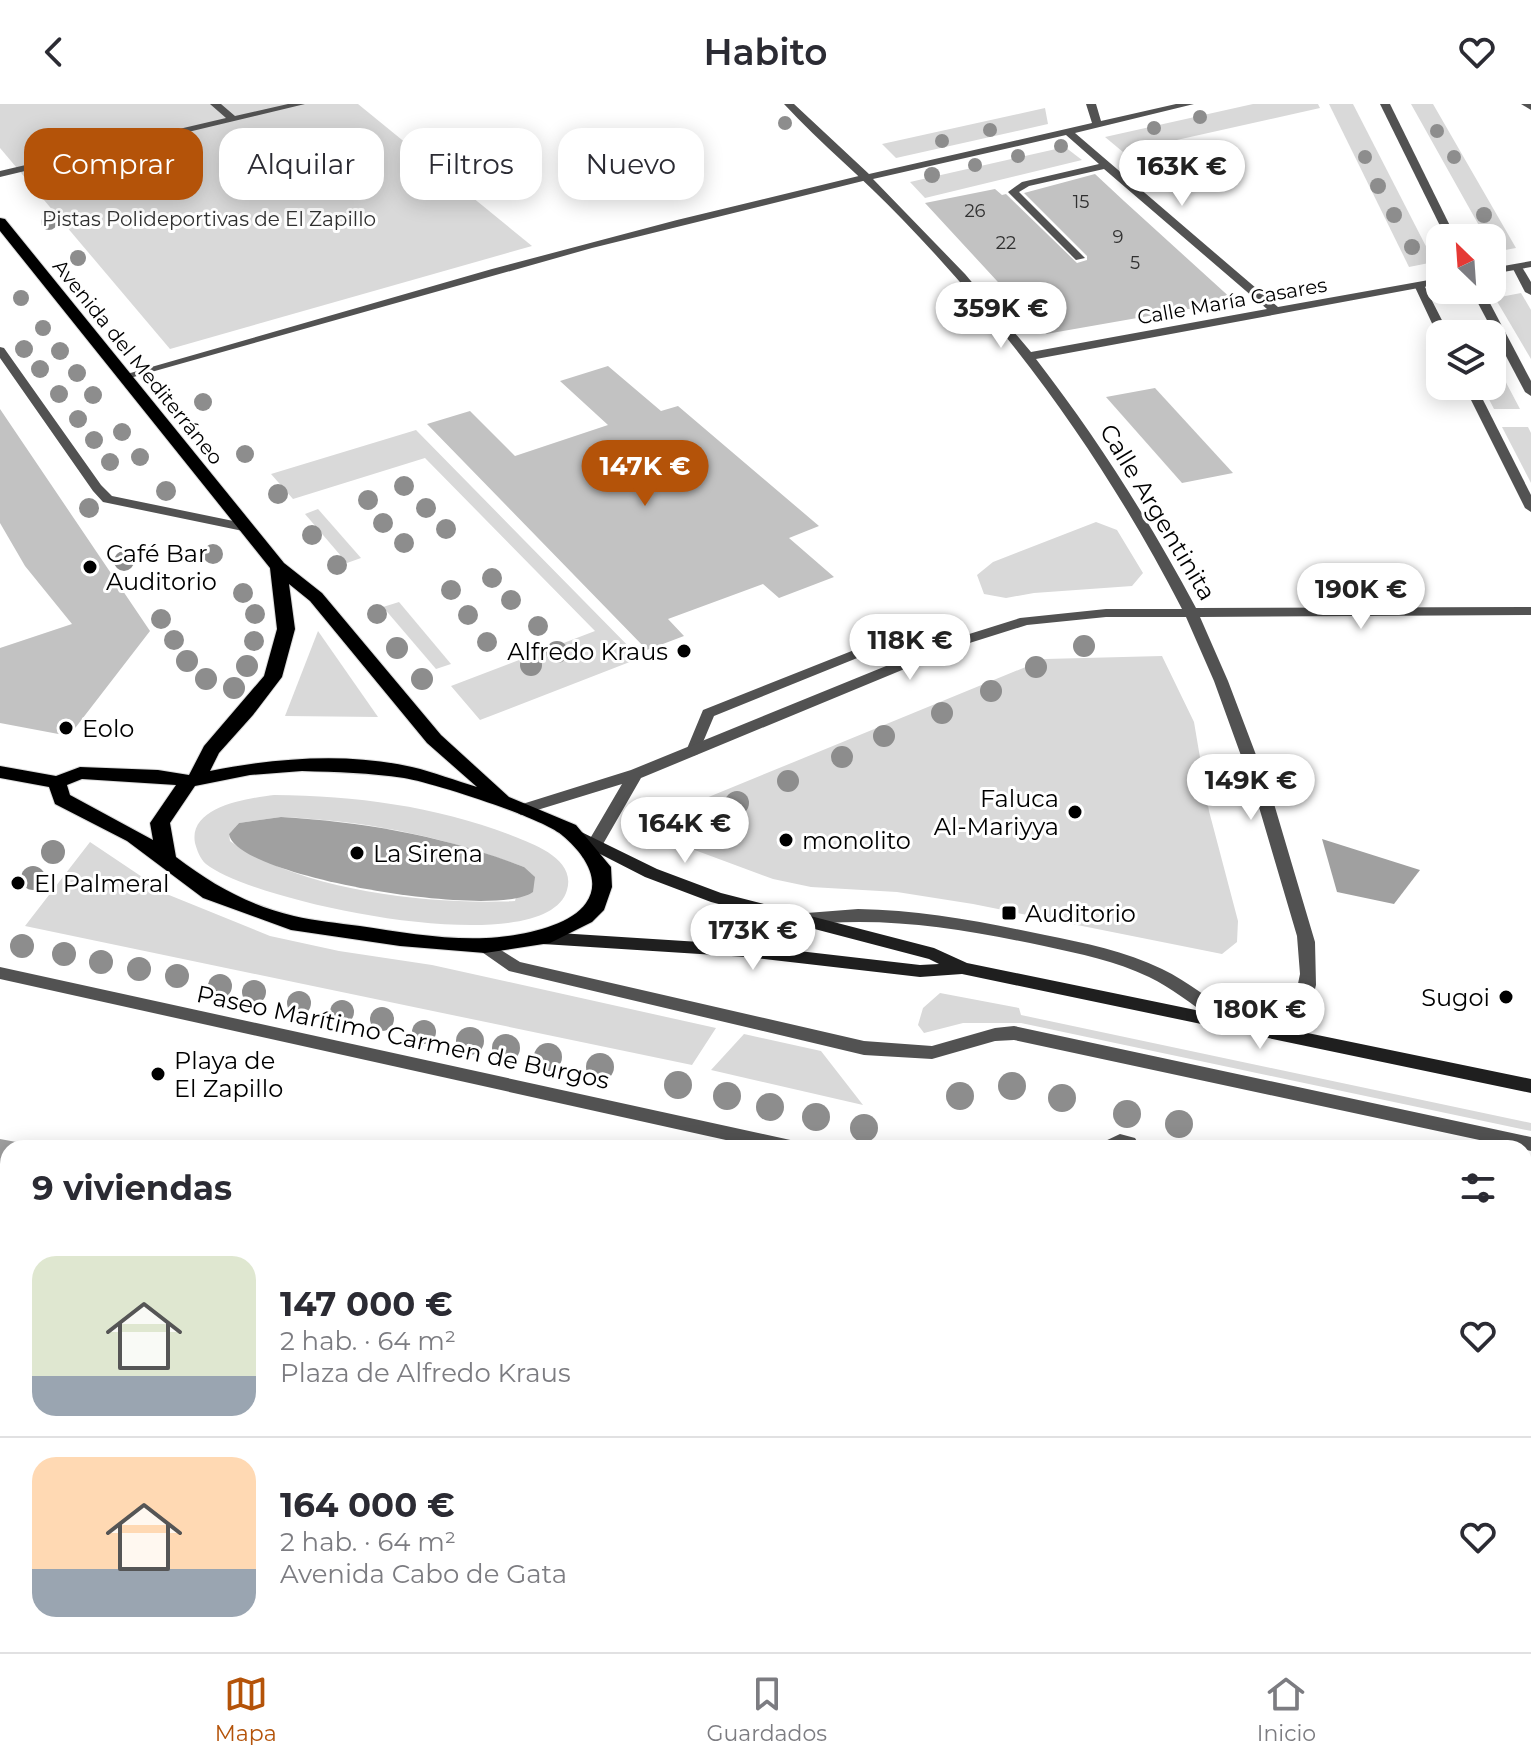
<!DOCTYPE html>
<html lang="es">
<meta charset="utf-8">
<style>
:root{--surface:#fff;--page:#f2f2f3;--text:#2b2b33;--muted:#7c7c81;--line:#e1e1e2;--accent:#b45309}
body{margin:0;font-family:Montserrat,sans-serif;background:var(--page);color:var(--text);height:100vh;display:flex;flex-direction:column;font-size:30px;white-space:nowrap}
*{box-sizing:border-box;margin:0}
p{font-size:26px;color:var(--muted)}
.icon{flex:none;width:44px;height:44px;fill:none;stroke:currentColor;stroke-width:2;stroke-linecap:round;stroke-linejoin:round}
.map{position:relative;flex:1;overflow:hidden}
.panel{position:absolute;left:0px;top:1036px;width:1532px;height:512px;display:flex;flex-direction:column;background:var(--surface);border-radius:24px 24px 0 0;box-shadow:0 4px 20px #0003}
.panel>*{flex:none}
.top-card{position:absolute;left:24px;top:24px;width:800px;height:72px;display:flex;gap:16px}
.needle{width:52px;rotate:335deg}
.controls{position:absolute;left:1426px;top:120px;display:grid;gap:16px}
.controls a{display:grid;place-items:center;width:80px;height:80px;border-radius:16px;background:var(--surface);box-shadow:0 4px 20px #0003;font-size:40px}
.price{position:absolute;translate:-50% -68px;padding:0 18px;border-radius:28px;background:#fff;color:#222;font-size:26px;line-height:52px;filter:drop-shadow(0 2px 4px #0008)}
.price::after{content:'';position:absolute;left:50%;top:48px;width:24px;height:18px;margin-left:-12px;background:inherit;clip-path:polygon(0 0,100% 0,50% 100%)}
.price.current{background:var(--accent);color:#fff}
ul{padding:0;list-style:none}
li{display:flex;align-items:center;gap:24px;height:200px;padding:0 32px}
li+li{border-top:2px solid var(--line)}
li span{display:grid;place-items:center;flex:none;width:224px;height:160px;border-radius:24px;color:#555}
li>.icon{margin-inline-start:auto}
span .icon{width:96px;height:96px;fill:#fffc;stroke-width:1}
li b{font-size:34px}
h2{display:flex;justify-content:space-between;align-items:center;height:96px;padding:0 32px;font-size:34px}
.pill{padding:0 28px;border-radius:24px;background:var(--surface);box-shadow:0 4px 20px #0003;font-size:28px;line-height:72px}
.pill.current{background:var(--accent);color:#fff}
header{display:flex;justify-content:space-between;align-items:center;height:104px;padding:0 32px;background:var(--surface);font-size:36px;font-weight:600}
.menu{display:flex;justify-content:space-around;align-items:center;height:112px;border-top:2px solid var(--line);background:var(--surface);font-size:22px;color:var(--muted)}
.menu a{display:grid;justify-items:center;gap:4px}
.menu .current{color:var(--accent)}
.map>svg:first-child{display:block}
.green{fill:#d9d9d9;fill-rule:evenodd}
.water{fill:#a0a0a0}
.building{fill:#c2c2c2}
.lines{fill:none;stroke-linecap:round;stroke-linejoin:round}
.primary-casing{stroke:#dbdbdb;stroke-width:2}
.service{fill:#525252;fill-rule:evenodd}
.pedestrian{fill:#525252;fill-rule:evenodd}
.minor{fill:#525252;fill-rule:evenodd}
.secondary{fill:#1f1f1f;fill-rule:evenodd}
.primary{fill:#000;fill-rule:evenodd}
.tree{fill:#8d8d8d}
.poi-dot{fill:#000;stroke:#fff;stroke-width:3}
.labels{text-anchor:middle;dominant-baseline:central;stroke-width:6;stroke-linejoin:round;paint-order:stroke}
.far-number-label{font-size:18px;fill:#303030}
.far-park-label{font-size:20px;fill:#303030;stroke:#fff}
.far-street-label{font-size:20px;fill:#000;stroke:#fff}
.street-label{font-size:24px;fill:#000;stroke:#fff}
.poi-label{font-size:24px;fill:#000;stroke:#fff;text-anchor:start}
</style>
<header><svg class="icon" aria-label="back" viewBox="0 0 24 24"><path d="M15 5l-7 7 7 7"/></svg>Habito<svg class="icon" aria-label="heart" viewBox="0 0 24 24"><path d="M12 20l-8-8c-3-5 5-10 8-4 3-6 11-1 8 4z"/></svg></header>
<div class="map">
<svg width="1531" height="1548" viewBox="0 0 1531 1548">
<rect width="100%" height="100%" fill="#fff"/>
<g class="green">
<polygon points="0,0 358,0 532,142 170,245 0,44"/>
<polygon points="1253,0 1318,0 1320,4 1123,48 1105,33"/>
<polygon points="1329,0 1353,0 1434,158 1409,163"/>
<polygon points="1411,0 1433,0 1516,144 1494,148 1492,134 1486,134"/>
<polygon points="1045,4 1048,20 896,54 882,40"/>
<polygon points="1065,43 1082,56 925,94 910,78"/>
<polygon points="1521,189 1531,206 1531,255 1495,194"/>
<polygon points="1492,252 1520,305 1494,305 1482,282 1492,282"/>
<polygon points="1502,323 1528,323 1531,329 1531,379"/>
<polygon points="416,326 640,554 480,616 451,582 595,527 425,354 293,395 271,370"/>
<polygon points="318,405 361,454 347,459 305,410"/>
<polygon points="1096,418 1117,426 1143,469 1132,482 1034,489 1006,494 984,490 977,471 993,458"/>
<polygon points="399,498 451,560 436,565 383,503"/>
<polygon points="318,527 378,613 285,612"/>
<polygon points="1162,552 1194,618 1209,707 1238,817 1237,838 1222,850 973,800 897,788 811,783 773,775 665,735 656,722 672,708 1045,555"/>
<path d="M274 691C357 692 436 702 513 732 535 741 576 755 567 786 546 861 252 798 206 760 200 755 197 746 195 739 188 702 250 694 274 691ZM281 713C369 717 441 732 524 763L515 797C430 801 301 787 230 737L229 730 239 719Z"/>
<polygon points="90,738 169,791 270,832 339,847 432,861 716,924 692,961 25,822"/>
<polygon points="940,889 1019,904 1021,911 1531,1019 1531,1027 1021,919 963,919 924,929 918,921 923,904"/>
<polygon points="744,930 821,947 863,1001 711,966"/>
</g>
<g class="water">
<path d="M281 713C366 718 444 732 524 763L535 773 533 788C496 816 234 773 229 730L239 719Z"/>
<polygon points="1322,735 1420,766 1394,800 1337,788"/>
<polygon points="0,1035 49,1044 8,1044 8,1540 1310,1540 1310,1548 0,1548"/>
<polygon points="1524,1409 1531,1409 1531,1548 1368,1548 1369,1540 1524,1540"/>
</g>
<g class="building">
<polygon points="1095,70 1124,97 1234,197 1046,230 925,99 995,85 1002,91 1006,90 1077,159 1087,156 1087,152 1024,89"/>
<polygon points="608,262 661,307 678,302 819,422 789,434 834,473 779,494 763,480 668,515 684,532 647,546 427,320 470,307 515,352 608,321 560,277"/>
<polygon points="1155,284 1233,369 1182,379 1106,293"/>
<polygon points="0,305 150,527 69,632 0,619 0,544 72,520 25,462 0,419"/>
</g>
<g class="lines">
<defs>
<path id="primary" d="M0 114 5 115 284 459 322 489 441 631 509 693 576 721 611 763 612 783 604 806 592 818 550 839 485 849 400 842 291 826 203 794 127 737 55 700 49 683 0 674V662L56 672 80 663 158 666 189 671 204 642 264 572 277 525 270 464 0 127ZM289 480 310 497 427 639 477 683C456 677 434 668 412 663 347 648 275 654 210 667L219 649 253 611 282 573 295 525ZM302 667C337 668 370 669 404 674 434 679 543 714 563 732 582 748 603 775 586 799 569 824 514 833 486 834 445 836 400 828 360 822 338 819 315 817 294 812 248 801 213 781 176 753L170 719 195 682 250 671ZM82 675 176 681 150 719 153 736 70 691 67 681Z"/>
</defs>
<use href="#primary" class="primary-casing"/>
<g class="service">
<polygon points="210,0 221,0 235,12 288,0 305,0 0,73 0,67 226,14"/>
<polygon points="867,70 871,71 871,75 592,144 130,274 122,274 120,272 492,165 677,116"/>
<polygon points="925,518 962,539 960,542 950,542 924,527 714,612 698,650 693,652 686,647 703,606"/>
<path d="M858 805C922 806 983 818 1045 831 1085 839 1125 847 1162 865 1189 878 1213 898 1238 915L1241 920 1238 925H1226C1201 907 1177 887 1149 873 1116 857 1080 850 1044 842 958 824 882 811 794 822L786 816 794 810Z"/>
<polygon points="485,836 520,858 864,937 932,942 995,924 1014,922 1531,1033 1531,1047 1014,936 995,937 932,955 864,951 509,867 479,846 477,842 479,838"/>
</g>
<g class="pedestrian">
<polygon points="1380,0 1390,0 1456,134 1446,134"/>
<polygon points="1513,161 1522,163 1531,178 1531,191 1525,188 1512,163"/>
<polygon points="1419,178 1424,181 1449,230 1440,230 1440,233 1437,230 1414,181"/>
<polygon points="1471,186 1483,186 1531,277 1531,292 1525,288"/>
<polygon points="1464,282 1476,282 1531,391 1531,408 1525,404"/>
<polygon points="0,863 795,1037 801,1039 804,1044 762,1044 0,875"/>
<polygon points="1120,1030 1135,1034 1138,1039 1136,1044 1098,1044 1101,1039"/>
</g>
<g class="minor">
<path d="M784 0H794L869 70 1092 19 1086 0H1096L1101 17 1176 0H1194L1075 29 1278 203 1440 174V180L1036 255C1097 334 1149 416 1196 504L1531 503V511L1200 513 1228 577 1272 693 1315 838 1316 881 1302 938H1290L1287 933 1300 870 1297 832 1256 693 1214 577 1186 513H1106L1027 521 960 542 641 674 595 754H583L581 750 622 680 521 711 513 706 516 702 631 666 950 536 1020 514 1106 505H1182C1106 358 1017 234 902 115 864 75 821 40 784 0ZM1066 31 1099 60 1022 78 1008 88 1076 156 1085 154 1019 88 1029 82 1104 65 1267 205 1031 248 965 170 873 75Z"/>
<polygon points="1521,0 1531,0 1531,6"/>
<polygon points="1531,157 1531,163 1492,170 1492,164"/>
<polygon points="0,243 4,244 101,381 112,392 248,420 248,426 243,427 103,398 93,387 0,254"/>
</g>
<polygon class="secondary" points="569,722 657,765 721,789 934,844 967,859 1531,975 1531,989 962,870 920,873 747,853 543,840 535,834 543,828 747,841 920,861 939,860 929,855 711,798 645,773 563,731 561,727"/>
<use href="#primary" class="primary"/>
</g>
<g class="tree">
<circle cx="1200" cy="13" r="7"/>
<circle cx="785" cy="19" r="7"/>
<circle cx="1154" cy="24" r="7"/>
<circle cx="990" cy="26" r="7"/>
<circle cx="1437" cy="27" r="7"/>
<circle cx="942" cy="37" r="7"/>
<circle cx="1061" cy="42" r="7"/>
<circle cx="1018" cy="52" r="7"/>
<circle cx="1365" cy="53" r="7"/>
<circle cx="1454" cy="53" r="7"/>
<circle cx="975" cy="61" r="7"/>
<circle cx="932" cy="71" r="8"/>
<circle cx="1378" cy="82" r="8"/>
<circle cx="1394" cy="111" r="8"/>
<circle cx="1484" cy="111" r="8"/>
<circle cx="49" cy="118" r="8"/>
<circle cx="1412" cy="143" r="8"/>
<circle cx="78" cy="154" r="8"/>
<circle cx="21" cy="194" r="8"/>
<circle cx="43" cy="224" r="8"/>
<circle cx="24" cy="245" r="9"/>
<circle cx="60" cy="247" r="9"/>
<circle cx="40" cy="265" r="9"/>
<circle cx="77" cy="269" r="9"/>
<circle cx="59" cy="290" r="9"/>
<circle cx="93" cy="291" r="9"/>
<circle cx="203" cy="298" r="9"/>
<circle cx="78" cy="315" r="9"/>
<circle cx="122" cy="328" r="9"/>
<circle cx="94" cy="336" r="9"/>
<circle cx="245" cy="350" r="9"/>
<circle cx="140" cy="353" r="9"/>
<circle cx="110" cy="358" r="9"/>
<circle cx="404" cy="382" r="10"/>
<circle cx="166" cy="387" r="10"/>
<circle cx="278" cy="390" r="10"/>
<circle cx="368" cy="396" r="10"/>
<circle cx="89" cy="404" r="10"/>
<circle cx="426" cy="404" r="10"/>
<circle cx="383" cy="419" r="10"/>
<circle cx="446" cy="425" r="10"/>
<circle cx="312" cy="431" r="10"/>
<circle cx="404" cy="439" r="10"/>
<circle cx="213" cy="450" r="10"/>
<circle cx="124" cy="457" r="10"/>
<circle cx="337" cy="461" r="10"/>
<circle cx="492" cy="474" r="10"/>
<circle cx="451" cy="486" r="10"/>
<circle cx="243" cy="489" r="10"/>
<circle cx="511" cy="496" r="10"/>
<circle cx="255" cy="510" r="10"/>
<circle cx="377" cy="510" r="10"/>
<circle cx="468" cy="511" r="10"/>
<circle cx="161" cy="515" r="10"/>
<circle cx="538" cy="522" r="10"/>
<circle cx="174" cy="536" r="10"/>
<circle cx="254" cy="537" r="10"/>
<circle cx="487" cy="538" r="10"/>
<circle cx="1084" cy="542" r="11"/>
<circle cx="397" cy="544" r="11"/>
<circle cx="557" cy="548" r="11"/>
<circle cx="187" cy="557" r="11"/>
<circle cx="531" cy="561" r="11"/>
<circle cx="247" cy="562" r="11"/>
<circle cx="1036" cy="563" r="11"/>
<circle cx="206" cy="575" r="11"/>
<circle cx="422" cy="575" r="11"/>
<circle cx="234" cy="584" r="11"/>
<circle cx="991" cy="587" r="11"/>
<circle cx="942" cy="609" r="11"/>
<circle cx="884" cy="632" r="11"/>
<circle cx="842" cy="653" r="11"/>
<circle cx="788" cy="677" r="11"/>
<circle cx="737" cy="699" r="12"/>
<circle cx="678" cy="718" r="12"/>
<circle cx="53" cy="748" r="12"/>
<circle cx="33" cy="774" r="12"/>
<circle cx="22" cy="842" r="12"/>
<circle cx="64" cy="850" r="12"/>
<circle cx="101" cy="858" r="12"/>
<circle cx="139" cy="865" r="12"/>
<circle cx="177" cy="872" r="12"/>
<circle cx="220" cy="882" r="12"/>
<circle cx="254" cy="888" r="12"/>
<circle cx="299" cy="899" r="12"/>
<circle cx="342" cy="908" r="12"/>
<circle cx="382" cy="915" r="12"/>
<circle cx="424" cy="928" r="12"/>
<circle cx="470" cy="937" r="14"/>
<circle cx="506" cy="944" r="14"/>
<circle cx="548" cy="953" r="14"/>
<circle cx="600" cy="963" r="14"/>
<circle cx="678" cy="981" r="14"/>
<circle cx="1012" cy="982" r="14"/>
<circle cx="727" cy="992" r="14"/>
<circle cx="960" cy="992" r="14"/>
<circle cx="1062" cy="994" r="14"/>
<circle cx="770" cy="1003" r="14"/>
<circle cx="1127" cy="1010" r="14"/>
<circle cx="816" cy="1013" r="14"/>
<circle cx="1179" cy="1020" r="14"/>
<circle cx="864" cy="1024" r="14"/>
</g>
<g class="poi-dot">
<circle cx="90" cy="463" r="8"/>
<circle cx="684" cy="547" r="8"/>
<circle cx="66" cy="624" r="8"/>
<circle cx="1075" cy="708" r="8"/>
<circle cx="786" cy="736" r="8"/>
<circle cx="357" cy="749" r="8"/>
<circle cx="18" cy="779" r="8"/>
<rect x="1001" y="801" width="16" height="16" rx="4"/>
<circle cx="1506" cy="893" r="8"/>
<circle cx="158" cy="970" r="8"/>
</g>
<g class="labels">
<g class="far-number-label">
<text x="1081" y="98">15</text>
<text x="975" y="107">26</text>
<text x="1118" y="133">9</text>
<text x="1006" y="139">22</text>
<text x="1135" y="159">5</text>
</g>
<g class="far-park-label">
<text x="209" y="115">Pistas Polideportivas de El Zapillo</text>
</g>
<g class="far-street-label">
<text transform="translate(1232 197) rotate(-10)">Calle María Casares</text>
<text transform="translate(138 258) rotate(51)">Avenida del Mediterráneo</text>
</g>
<g class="street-label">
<text transform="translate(1158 408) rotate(59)">Calle Argentinita</text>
<text transform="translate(403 933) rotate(12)">Paseo Marítimo Carmen de Burgos</text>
</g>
<g class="poi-label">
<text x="106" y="449">Café Bar<tspan x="106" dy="28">Auditorio</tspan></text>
<text x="668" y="547" text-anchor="end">Alfredo Kraus</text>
<text x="82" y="624">Eolo</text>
<text x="1059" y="694" text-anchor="end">Faluca<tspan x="1059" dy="28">Al-Mariyya</tspan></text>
<text x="802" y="736">monolito</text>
<text x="373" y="749">La Sirena</text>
<text x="34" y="779">El Palmeral</text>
<text x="1025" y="809">Auditorio</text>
<text x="1490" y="893" text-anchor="end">Sugoi</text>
<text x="174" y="956">Playa de<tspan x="174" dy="28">El Zapillo</tspan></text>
</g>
</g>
</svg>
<div class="controls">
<a><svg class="needle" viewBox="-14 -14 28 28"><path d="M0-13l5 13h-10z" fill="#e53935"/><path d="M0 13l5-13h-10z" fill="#7c7c81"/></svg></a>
<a><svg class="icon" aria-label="layers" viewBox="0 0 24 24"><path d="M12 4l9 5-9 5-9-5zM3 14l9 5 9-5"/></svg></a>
</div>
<b class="price" style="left:1182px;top:104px">163K €</b>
<b class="price" style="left:1001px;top:246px">359K €</b>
<b class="price current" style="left:645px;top:404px">147K €</b>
<b class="price" style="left:1361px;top:527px">190K €</b>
<b class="price" style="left:910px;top:578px">118K €</b>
<b class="price" style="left:1251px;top:718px">149K €</b>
<b class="price" style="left:685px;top:761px">164K €</b>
<b class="price" style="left:753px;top:868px">173K €</b>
<b class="price" style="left:1260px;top:947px">180K €</b>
<div class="top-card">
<a class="pill current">Comprar</a>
<a class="pill">Alquilar</a>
<a class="pill">Filtros</a>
<a class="pill">Nuevo</a>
</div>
<section class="panel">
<h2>9 viviendas<svg class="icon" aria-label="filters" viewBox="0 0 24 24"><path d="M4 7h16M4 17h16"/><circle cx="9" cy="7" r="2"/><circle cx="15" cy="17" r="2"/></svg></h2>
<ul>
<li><span style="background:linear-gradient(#dfe7d0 75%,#9aa5b1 0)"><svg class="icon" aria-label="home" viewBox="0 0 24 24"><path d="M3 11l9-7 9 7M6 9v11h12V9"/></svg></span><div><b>147 000 €</b><p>2 hab. · 64 m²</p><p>Plaza de Alfredo Kraus</p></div><svg class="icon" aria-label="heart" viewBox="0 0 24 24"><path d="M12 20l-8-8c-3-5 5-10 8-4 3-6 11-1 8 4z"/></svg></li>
<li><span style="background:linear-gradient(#ffd9b3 70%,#9aa5b1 0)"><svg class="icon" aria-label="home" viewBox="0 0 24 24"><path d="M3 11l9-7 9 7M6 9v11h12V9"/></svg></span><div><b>164 000 €</b><p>2 hab. · 64 m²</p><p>Avenida Cabo de Gata</p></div><svg class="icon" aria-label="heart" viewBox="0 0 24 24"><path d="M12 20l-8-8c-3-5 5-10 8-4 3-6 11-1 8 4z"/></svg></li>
</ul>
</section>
</div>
<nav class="menu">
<a class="current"><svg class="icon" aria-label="map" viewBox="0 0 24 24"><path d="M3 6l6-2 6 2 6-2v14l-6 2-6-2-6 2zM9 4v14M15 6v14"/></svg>Mapa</a>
<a><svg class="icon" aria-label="saved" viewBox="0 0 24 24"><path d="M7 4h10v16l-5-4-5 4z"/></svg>Guardados</a>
<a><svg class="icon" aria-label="home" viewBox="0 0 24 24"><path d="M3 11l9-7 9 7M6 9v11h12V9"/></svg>Inicio</a>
</nav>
